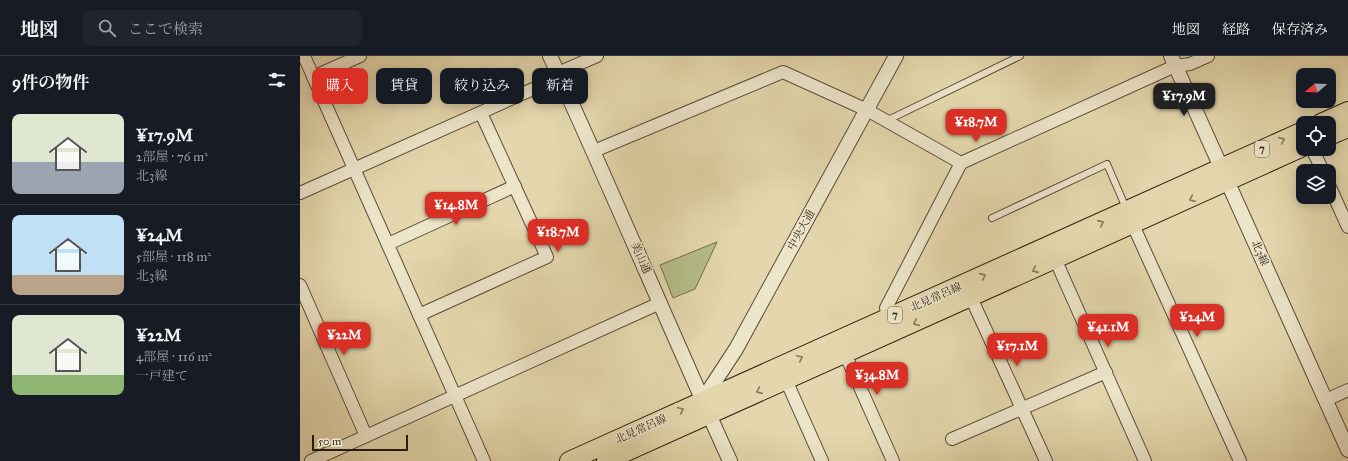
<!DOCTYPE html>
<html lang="ja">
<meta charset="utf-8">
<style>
:root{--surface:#171b24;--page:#20242c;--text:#f1f3f6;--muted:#9ea1a6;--line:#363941;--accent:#d93025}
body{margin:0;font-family:"IM FELL Great Primer","Noto Serif JP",serif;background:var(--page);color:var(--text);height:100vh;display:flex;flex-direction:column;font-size:15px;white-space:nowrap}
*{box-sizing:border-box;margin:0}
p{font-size:13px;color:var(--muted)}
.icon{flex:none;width:22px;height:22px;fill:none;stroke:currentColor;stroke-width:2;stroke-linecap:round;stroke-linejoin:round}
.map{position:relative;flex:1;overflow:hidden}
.drawer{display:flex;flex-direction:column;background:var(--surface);width:300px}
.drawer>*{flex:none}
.banner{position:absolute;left:12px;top:12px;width:380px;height:36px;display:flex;gap:8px}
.needle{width:26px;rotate:251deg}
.buttons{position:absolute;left:996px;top:12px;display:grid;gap:8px}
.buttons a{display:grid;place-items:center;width:40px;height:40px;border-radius:8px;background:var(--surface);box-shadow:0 2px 10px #0003;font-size:20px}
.scale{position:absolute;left:12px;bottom:10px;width:96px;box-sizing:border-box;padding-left:4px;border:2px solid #2d1d10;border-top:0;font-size:11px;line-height:14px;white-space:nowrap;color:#2d1d10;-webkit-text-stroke:3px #ede5ca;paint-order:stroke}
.price{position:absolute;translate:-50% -34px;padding:0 9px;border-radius:8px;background:var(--accent);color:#fff;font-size:13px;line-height:26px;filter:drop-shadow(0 1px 2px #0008)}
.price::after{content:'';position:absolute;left:50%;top:24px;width:12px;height:9px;margin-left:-6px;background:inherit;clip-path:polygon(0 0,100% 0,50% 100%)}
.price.active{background:#222;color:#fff}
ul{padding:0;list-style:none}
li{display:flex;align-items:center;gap:12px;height:100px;padding:0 12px}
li+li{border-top:1px solid var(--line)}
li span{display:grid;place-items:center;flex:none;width:112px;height:80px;border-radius:8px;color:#555}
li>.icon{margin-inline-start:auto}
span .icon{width:48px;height:48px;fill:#fffc;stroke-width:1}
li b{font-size:17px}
h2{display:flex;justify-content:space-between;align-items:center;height:48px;padding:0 12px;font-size:17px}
.tag{padding:0 14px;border-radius:8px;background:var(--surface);box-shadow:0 2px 10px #0003;font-size:14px;line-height:36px}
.tag.active{background:var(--accent);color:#fff}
header{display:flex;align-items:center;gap:24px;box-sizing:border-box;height:56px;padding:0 20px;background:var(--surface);border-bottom:1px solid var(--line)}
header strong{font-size:19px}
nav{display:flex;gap:22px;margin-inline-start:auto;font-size:14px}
.search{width:280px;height:36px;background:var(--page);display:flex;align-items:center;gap:10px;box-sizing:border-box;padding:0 14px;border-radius:8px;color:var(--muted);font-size:15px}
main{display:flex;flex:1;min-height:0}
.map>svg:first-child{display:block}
.green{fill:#b4be8a;stroke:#706e4d}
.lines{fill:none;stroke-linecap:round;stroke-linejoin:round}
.service-casing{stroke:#5b4c37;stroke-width:8}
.minor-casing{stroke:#5b4c37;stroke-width:14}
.tertiary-casing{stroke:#5b4c37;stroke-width:16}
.primary-casing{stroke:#2d1d10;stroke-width:20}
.service{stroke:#ede5ca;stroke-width:6}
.minor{stroke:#ede5ca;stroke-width:12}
.tertiary{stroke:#ede5ca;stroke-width:14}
.primary{stroke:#e4d7ad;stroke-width:18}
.oneway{stroke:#887a5e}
.labels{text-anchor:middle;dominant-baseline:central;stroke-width:3;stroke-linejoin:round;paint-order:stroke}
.shield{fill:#ede5ca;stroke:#675948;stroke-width:1}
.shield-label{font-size:10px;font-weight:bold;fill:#2d1d10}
.street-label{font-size:11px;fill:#2d1d10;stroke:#ede5ca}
</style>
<header>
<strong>地図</strong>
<div class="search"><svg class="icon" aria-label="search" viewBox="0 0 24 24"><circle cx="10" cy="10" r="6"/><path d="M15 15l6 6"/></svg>ここで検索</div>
<nav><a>地図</a><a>経路</a><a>保存済み</a></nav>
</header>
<main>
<section class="drawer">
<h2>9件の物件<svg class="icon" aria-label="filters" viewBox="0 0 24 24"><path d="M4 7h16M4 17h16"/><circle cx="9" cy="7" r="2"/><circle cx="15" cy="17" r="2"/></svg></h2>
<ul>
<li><span style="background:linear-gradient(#dfe7d0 60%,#9aa5b1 0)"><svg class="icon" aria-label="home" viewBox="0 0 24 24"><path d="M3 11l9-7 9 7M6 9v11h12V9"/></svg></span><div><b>¥17.9M</b><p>2部屋 · 76 m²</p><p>北3線</p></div></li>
<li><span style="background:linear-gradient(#bfe0f5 75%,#b9a48a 0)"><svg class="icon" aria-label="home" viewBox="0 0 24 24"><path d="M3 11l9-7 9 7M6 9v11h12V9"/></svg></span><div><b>¥24M</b><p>5部屋 · 118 m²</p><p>北3線</p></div></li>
<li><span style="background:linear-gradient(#dfe7d0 75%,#8fb573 0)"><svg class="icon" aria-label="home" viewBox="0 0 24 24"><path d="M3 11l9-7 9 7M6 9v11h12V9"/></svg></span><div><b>¥22M</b><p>4部屋 · 116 m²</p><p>一戸建て</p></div></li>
</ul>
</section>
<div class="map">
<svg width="1048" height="405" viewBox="0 0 1048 405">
<rect width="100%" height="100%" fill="#e4d7ad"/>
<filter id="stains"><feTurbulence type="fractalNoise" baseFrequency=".005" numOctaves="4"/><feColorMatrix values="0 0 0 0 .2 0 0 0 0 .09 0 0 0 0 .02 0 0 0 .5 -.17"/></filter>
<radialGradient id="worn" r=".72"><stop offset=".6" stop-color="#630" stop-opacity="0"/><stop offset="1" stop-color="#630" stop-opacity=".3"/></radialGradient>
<polygon class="green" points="417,186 395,233 373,242 360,209"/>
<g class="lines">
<defs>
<g id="service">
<polyline points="586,65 720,0"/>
<polyline points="692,162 807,108 826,152"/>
</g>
<g id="minor">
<polyline points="4,0 184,405"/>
<polyline points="258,17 297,0"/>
<polyline points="13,21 60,0"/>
<polyline points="1012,93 1023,115"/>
<polyline points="294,95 483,16 567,54 661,107"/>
<polyline points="1029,129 1048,171"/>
<polyline points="0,137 260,21"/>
<polyline points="833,169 940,405"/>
<polyline points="88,188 215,130"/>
<polyline points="752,196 845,405"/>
<polyline points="0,229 66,380"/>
<polyline points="668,235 746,405"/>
<polyline points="119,259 247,201 181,57"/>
<polyline points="589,262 586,252 661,107 875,10 890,8 908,0"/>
<polyline points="542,291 593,405"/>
<polyline points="486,324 522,405"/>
<polyline points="1026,344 1048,334"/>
<polyline points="652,383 806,316"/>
<polyline points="11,405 360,247"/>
</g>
<g id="tertiary">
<path d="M250 0C312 134 369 271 430 405"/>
<polyline points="871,0 1048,394"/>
<polyline points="402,345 436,293 596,0"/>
</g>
<g id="primary">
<polyline points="1021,67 1048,55"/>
<polyline points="1029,80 1048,72"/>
<polyline points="269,405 1003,75"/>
<path d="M306 405C538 301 771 196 1003 91"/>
</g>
</defs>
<use href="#service" class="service-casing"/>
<use href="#minor" class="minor-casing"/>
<use href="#tertiary" class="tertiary-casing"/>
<use href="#primary" class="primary-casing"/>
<use href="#service" class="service"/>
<use href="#minor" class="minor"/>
<use href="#tertiary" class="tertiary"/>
<use href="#primary" class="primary"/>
</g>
<defs><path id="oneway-chevron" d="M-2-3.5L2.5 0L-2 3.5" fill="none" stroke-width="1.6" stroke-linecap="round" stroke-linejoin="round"/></defs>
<g class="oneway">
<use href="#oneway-chevron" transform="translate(982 84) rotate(-24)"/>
<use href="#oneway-chevron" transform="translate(892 143) rotate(156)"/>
<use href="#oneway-chevron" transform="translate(801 167) rotate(-24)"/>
<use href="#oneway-chevron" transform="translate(735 214) rotate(156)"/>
<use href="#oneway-chevron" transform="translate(683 220) rotate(-24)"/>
<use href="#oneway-chevron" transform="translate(616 267) rotate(156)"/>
<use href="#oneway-chevron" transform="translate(500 302) rotate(-25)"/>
<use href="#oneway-chevron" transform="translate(459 335) rotate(156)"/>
<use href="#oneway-chevron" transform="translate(381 354) rotate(-25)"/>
</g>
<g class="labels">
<g class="shield">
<rect x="955" y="85" width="14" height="16" rx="3"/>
<rect x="588" y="251" width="14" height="16" rx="3"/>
</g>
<g class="shield-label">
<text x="962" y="93">7</text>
<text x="595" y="259">7</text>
</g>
<g class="street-label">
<text transform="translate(501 174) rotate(-61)">中央大通</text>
<text transform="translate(960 197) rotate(66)">北3線</text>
<text transform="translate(341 202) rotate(66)">美山通</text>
<text transform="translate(636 241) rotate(-24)">北見常呂線</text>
<text transform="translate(341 373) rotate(-24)">北見常呂線</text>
</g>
</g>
<rect width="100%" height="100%" filter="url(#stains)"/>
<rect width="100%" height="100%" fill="url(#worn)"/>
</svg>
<div class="buttons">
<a><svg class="needle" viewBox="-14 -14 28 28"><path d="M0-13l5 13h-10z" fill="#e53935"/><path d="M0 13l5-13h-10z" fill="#9ea1a6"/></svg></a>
<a><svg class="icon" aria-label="locate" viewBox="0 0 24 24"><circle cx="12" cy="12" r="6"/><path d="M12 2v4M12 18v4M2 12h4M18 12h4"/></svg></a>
<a><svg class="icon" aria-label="layers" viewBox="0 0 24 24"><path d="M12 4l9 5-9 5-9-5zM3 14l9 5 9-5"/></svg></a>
</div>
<div class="scale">50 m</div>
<b class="price active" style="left:884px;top:61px">¥17.9M</b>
<b class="price" style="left:676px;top:87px">¥18.7M</b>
<b class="price" style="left:156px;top:170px">¥14.8M</b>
<b class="price" style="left:258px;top:197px">¥18.7M</b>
<b class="price" style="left:897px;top:282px">¥24M</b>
<b class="price" style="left:808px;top:292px">¥41.1M</b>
<b class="price" style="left:44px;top:300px">¥22M</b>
<b class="price" style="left:717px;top:311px">¥17.1M</b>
<b class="price" style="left:577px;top:340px">¥34.8M</b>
<div class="banner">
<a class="tag active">購入</a>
<a class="tag">賃貸</a>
<a class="tag">絞り込み</a>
<a class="tag">新着</a>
</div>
</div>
</main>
